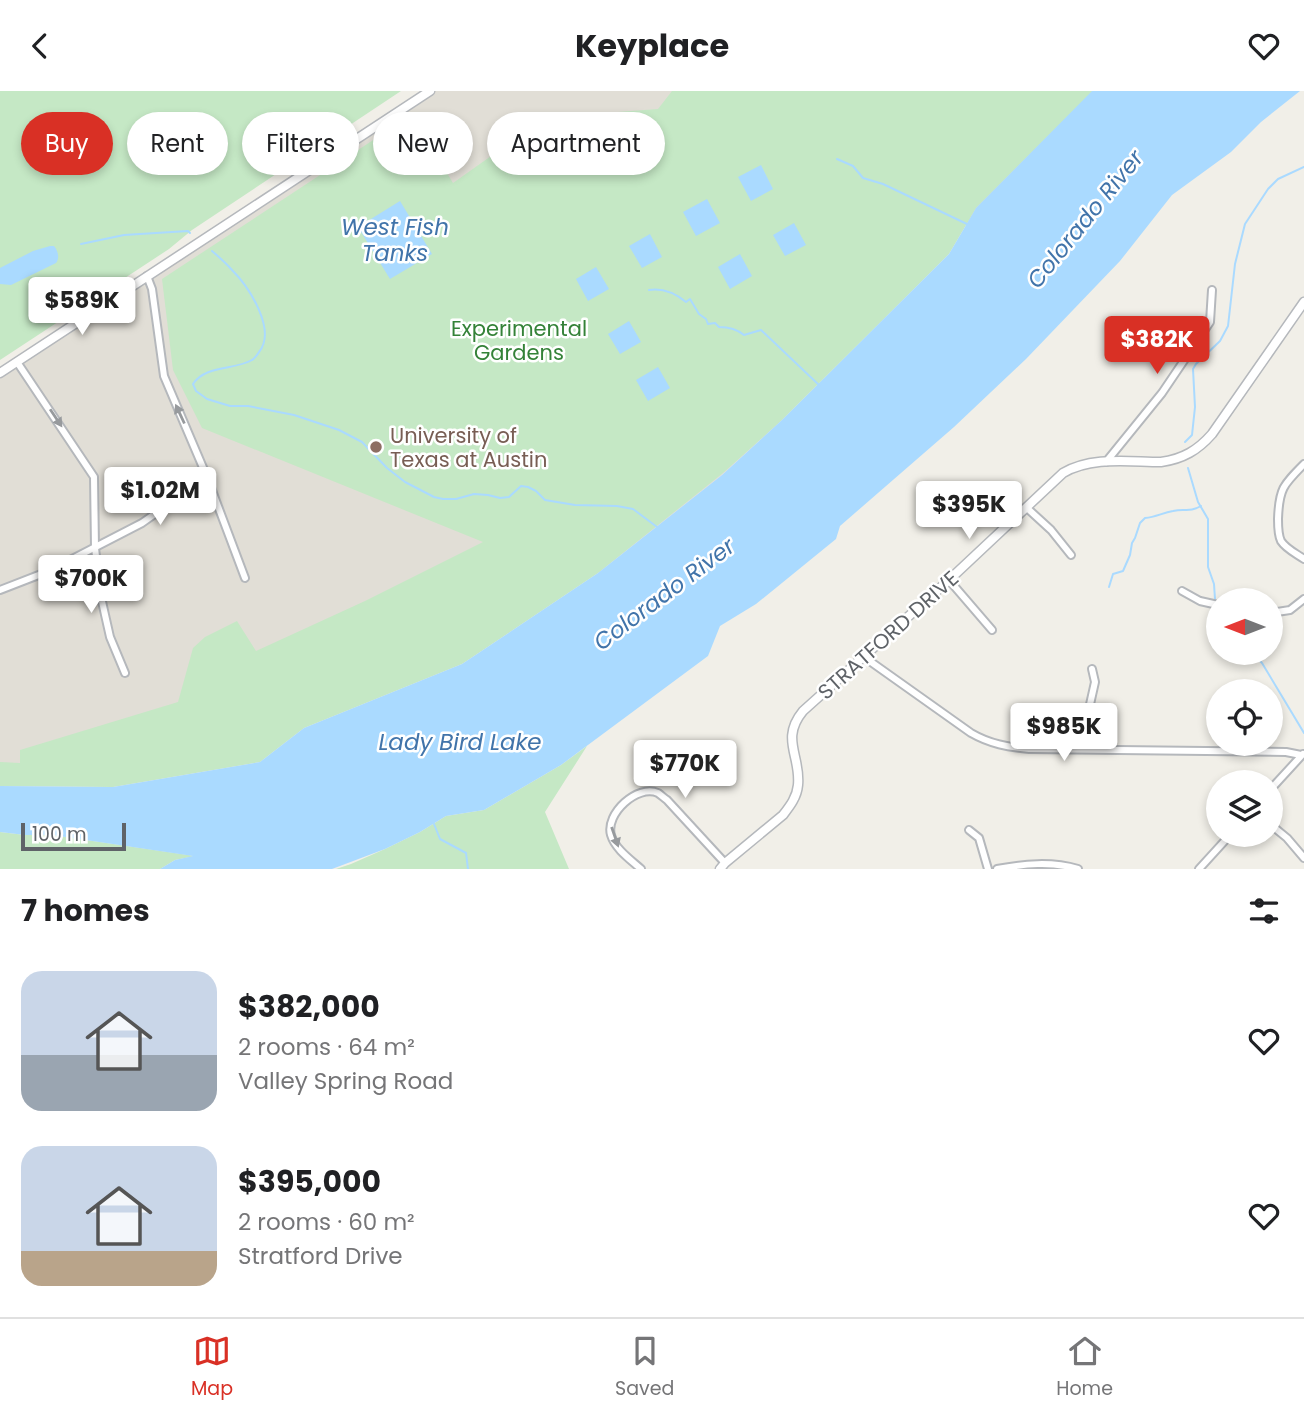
<!DOCTYPE html>
<meta charset="utf-8">
<style>
:root{--surface:#fff;--page:#f2f2f2;--text:#202124;--muted:#757577;--line:#e0e0e0;--accent:#d93025}
body{margin:0;font-family:Poppins,sans-serif;background:var(--page);color:var(--text);height:100vh;display:flex;flex-direction:column;font-size:26px;white-space:nowrap}
*{box-sizing:border-box;margin:0}
p{font-size:23px;color:var(--muted)}
.icon{flex:none;width:38px;height:38px;fill:none;stroke:currentColor;stroke-width:2;stroke-linecap:round;stroke-linejoin:round}
.map{position:relative;height:778px;overflow:hidden}
.panel{display:flex;flex-direction:column;background:var(--surface);flex:1}
.panel>*{flex:none}
.banner{position:absolute;left:21px;top:21px;width:700px;height:63px;display:flex;gap:14px}
.needle{width:46px;rotate:270deg}
.controls{position:absolute;left:1206px;top:497px;display:grid;gap:14px}
.controls a{display:grid;place-items:center;width:77px;height:77px;border-radius:50%;background:var(--surface);box-shadow:0 4px 10px #0003;font-size:35px}
.scale{position:absolute;left:21px;bottom:18px;width:105px;box-sizing:border-box;padding-left:7px;border:4px solid #5f6368;border-top:0;font-size:19px;line-height:24px;white-space:nowrap;color:#5f6368;-webkit-text-stroke:5px #fff;paint-order:stroke}
.price{position:absolute;translate:-50% -60px;padding:0 16px;border-radius:7px;background:#fff;color:#222;font-size:23px;line-height:46px;filter:drop-shadow(0 2px 4px #0008)}
.price::after{content:'';position:absolute;left:50%;top:42px;width:21px;height:16px;margin-left:-10px;background:inherit;clip-path:polygon(0 0,100% 0,50% 100%)}
.price.active{background:var(--accent);color:#fff}
ul{padding:0;list-style:none}
li{display:flex;align-items:center;gap:21px;height:175px;padding:0 21px}
li span{display:grid;place-items:center;flex:none;width:196px;height:140px;border-radius:21px;color:#555}
li>.icon{margin-inline-start:auto}
span .icon{width:84px;height:84px;fill:#fffc;stroke-width:1}
li b{font-size:30px}
h2{display:flex;justify-content:space-between;align-items:center;height:84px;padding:0 21px;font-size:30px}
.chip{padding:0 24px;border-radius:32px;background:var(--surface);box-shadow:0 4px 10px #0003;font-size:24px;line-height:63px}
.chip.active{background:var(--accent);color:#fff}
header{display:flex;justify-content:space-between;align-items:center;height:91px;padding:0 21px;background:var(--surface);font-size:32px;font-weight:700}
.menu{display:flex;justify-content:space-around;align-items:center;height:98px;border-top:2px solid var(--line);background:var(--surface);font-size:19px;color:var(--muted)}
.menu a{display:grid;justify-items:center;gap:4px}
.menu .active{color:var(--accent)}
.map>svg:first-child{display:block}
.education{fill:#e1ded6}
.green{fill:#c5e8c5}
.water{fill:#aadaff}
.lines{fill:none;stroke-linecap:round;stroke-linejoin:round}
.stream{stroke:#aadaff;stroke-width:2}
.minor-casing{stroke:#b5b8bc;stroke-width:10}
.tertiary-casing{stroke:#b5b8bc;stroke-width:11}
.minor{stroke:#fff;stroke-width:6}
.tertiary{stroke:#fff;stroke-width:8}
.oneway{fill:#979a9d}
.education-dot{fill:#8d6e63;stroke:#fff;stroke-width:2.5}
.labels{text-anchor:middle;dominant-baseline:central;stroke-width:5;stroke-linejoin:round;paint-order:stroke}
.park-label{font-size:21px;fill:#348238;stroke:#fff}
.education-label{font-size:21px;fill:#785e54;stroke:#fff;text-anchor:start}
.street-label{font-size:21px;fill:#5f6368;stroke:#fff}
.water-label{font-size:23px;font-style:italic;fill:#4174aa;stroke:#fff}
</style>
<header><svg class="icon" aria-label="back" viewBox="0 0 24 24"><path d="M15 5l-7 7 7 7"/></svg>Keyplace<svg class="icon" aria-label="heart" viewBox="0 0 24 24"><path d="M12 20l-8-8c-3-5 5-10 8-4 3-6 11-1 8 4z"/></svg></header>
<div class="map">
<svg width="1304" height="778" viewBox="0 0 1304 778">
<rect width="100%" height="100%" fill="#f1efe8"/>
<polygon class="education" points="430,0 1092,0 782,329 722,384 598,482 0,695 0,282"/>
<g class="green">
<polygon points="0,0 401,0 192,139 169,158 0,269"/>
<polygon points="672,0 1093,0 976,117 949,163 782,329 723,382 598,482 462,573 304,637 260,671 113,696 0,695 0,671 20,672 20,659 178,611 193,557 205,546 237,530 256,560 365,510 483,451 202,337 173,279 162,188 399,32 413,26 453,92 501,58 582,37 604,22 658,18"/>
<polygon points="587,655 545,721 569,778 336,778 351,773 385,758 420,741 446,725 484,719 561,674"/>
<polygon points="0,741 25,744 52,744 195,765 175,769 160,778 0,778"/>
</g>
<g class="water">
<polygon points="1092,0 1300,0 1261,31 1231,61 1172,104 1120,170 1026,268 954,336 840,435 836,448 756,513 720,535 708,565 561,674 484,719 446,725 420,741 385,758 332,778 160,778 175,769 193,765 52,744 25,744 0,741 0,695 113,696 260,671 304,637 462,573 598,482 722,384 782,329 949,163 976,117"/>
<polygon points="761,74 773,98 751,110 738,86"/>
<polygon points="707,108 720,132 696,145 683,121"/>
<polygon points="400,110 432,163 390,188 358,136"/>
<polygon points="794,132 806,154 785,165 773,144"/>
<polygon points="650,143 662,166 642,177 629,155"/>
<path d="M50 155H54C58 160 60 167 56 172L11 194 0 193V177L33 160Z"/>
<polygon points="740,163 752,185 730,198 718,176"/>
<polygon points="596,176 609,198 588,210 576,188"/>
<polygon points="629,230 641,251 620,263 608,243"/>
<polygon points="658,276 670,297 648,310 636,289"/>
</g>
<g class="lines">
<g class="stream">
<polyline points="837,68 853,75 863,87 883,93 969,134"/>
<polyline points="81,153 124,144 188,140 190,142"/>
<path d="M212 160C219 166 226 172 232 179 249 196 277 239 259 261 258 263 254 268 252 269 235 279 205 274 193 293L196 300 207 308 230 315H248L294 324 339 339 362 351 387 377 405 391 434 406 443 408H456L474 403 488 404 500 407 509 406 521 395 528 396 536 400 545 409 575 414 617 415 633 418 657 436"/>
<path d="M649 199C662 197 675 202 686 211L690 208 699 223 706 228 708 233 715 232 719 236C728 236 738 239 744 244L761 239 820 295"/>
<polyline points="1185,351 1192,344 1195,316 1193,278 1196,273 1220,250 1228,235 1235,173 1245,133 1268,98 1278,88 1304,76"/>
<polyline points="1188,377 1198,411 1208,428 1208,476 1214,493 1215,508"/>
<path d="M1109 496 1113 483 1123 480 1130 464 1132 452 1135 447 1140 432 1145 427C1156 426 1162 422 1173 420 1185 417 1189 422 1201 415"/>
<polyline points="1252,562 1262,572 1304,642"/>
<polyline points="434,733 440,748 466,762 468,778"/>
</g>
<defs>
<g id="minor">
<polyline points="147,185 152,198 164,285 207,386 245,487"/>
<polyline points="17,271 94,386 95,457 101,506 110,546 125,582"/>
<polyline points="1106,371 1162,302 1210,231 1212,199"/>
<path d="M1304 373C1283 394 1279 398 1278 428 1278 435 1278 444 1281 450 1286 458 1297 463 1304 468"/>
<polyline points="1027,417 1051,439 1071,464"/>
<polyline points="949,489 992,539"/>
<polyline points="0,499 49,480 142,432 207,386"/>
<polyline points="1182,500 1200,510 1218,514"/>
<polyline points="1270,522 1290,519 1304,508"/>
<path d="M864 566 971 642C990 653 1008 656 1029 658L1286 661 1301 664"/>
<polyline points="1080,658 1095,591 1092,578"/>
<polyline points="1270,699 1303,663"/>
<polyline points="1270,733 1287,747 1304,767"/>
<polyline points="969,739 979,747 988,778"/>
<path d="M641 778C631 769 615 758 611 744 605 723 637 693 658 702 661 704 664 707 667 709L725 772"/>
<path d="M997 778C1024 773 1051 770 1078 778"/>
<polyline points="1199,778 1230,744"/>
</g>
<g id="tertiary">
<polyline points="0,282 430,0"/>
<path d="M720 778 725 772 783 724C790 715 797 706 798 694 801 665 780 648 803 620L949 489 1063 382C1092 365 1129 371 1161 371 1183 368 1198 359 1212 343L1304 211"/>
</g>
</defs>
<use href="#minor" class="minor-casing"/>
<use href="#tertiary" class="tertiary-casing"/>
<use href="#minor" class="minor"/>
<use href="#tertiary" class="tertiary"/>
</g>
<defs><path id="oneway-solid" d="M-6-.8H1V-3.2L6.5 0L1 3.2V.8H-6Z" transform="scale(1.75)"/></defs>
<g class="oneway">
<use href="#oneway-solid" transform="translate(180 323) rotate(-115)"/>
<use href="#oneway-solid" transform="translate(56 327) rotate(56)"/>
<use href="#oneway-solid" transform="translate(615 746) rotate(71)"/>
</g>
<circle class="education-dot" cx="376" cy="356" r="7"/>
<g class="labels">
<g class="park-label">
<text x="519" y="237">Experimental<tspan x="519" dy="24">Gardens</tspan></text>
</g>
<g class="education-label">
<text x="390" y="344">University of<tspan x="390" dy="24">Texas at Austin</tspan></text>
</g>
<g class="street-label">
<text transform="translate(888 544) rotate(-42)">STRATFORD DRIVE</text>
</g>
<g class="water-label">
<text transform="translate(1085 128) rotate(-51)">Colorado River</text>
<text x="395" y="136">West Fish<tspan x="395" dy="26">Tanks</tspan></text>
<text transform="translate(664 503) rotate(-37)">Colorado River</text>
<text x="460" y="651">Lady Bird Lake</text>
</g>
</g>
</svg>
<div class="controls">
<a><svg class="needle" viewBox="-14 -14 28 28"><path d="M0-13l5 13h-10z" fill="#e53935"/><path d="M0 13l5-13h-10z" fill="#757577"/></svg></a>
<a><svg class="icon" aria-label="locate" viewBox="0 0 24 24"><circle cx="12" cy="12" r="6"/><path d="M12 2v4M12 18v4M2 12h4M18 12h4"/></svg></a>
<a><svg class="icon" aria-label="layers" viewBox="0 0 24 24"><path d="M12 4l9 5-9 5-9-5zM3 14l9 5 9-5"/></svg></a>
</div>
<div class="scale">100 m</div>
<b class="price" style="left:82px;top:246px">$589K</b>
<b class="price active" style="left:1157px;top:285px">$382K</b>
<b class="price" style="left:160px;top:436px">$1.02M</b>
<b class="price" style="left:969px;top:450px">$395K</b>
<b class="price" style="left:91px;top:524px">$700K</b>
<b class="price" style="left:1064px;top:672px">$985K</b>
<b class="price" style="left:685px;top:709px">$770K</b>
<div class="banner">
<a class="chip active">Buy</a>
<a class="chip">Rent</a>
<a class="chip">Filters</a>
<a class="chip">New</a>
<a class="chip">Apartment</a>
</div>
</div>
<section class="panel">
<h2>7 homes<svg class="icon" aria-label="filters" viewBox="0 0 24 24"><path d="M4 7h16M4 17h16"/><circle cx="9" cy="7" r="2"/><circle cx="15" cy="17" r="2"/></svg></h2>
<ul>
<li><span style="background:linear-gradient(#c9d6e8 60%,#9aa5b1 0)"><svg class="icon" aria-label="home" viewBox="0 0 24 24"><path d="M3 11l9-7 9 7M6 9v11h12V9"/></svg></span><div><b>$382,000</b><p>2 rooms · 64 m²</p><p>Valley Spring Road</p></div><svg class="icon" aria-label="heart" viewBox="0 0 24 24"><path d="M12 20l-8-8c-3-5 5-10 8-4 3-6 11-1 8 4z"/></svg></li>
<li><span style="background:linear-gradient(#c9d6e8 75%,#b9a48a 0)"><svg class="icon" aria-label="home" viewBox="0 0 24 24"><path d="M3 11l9-7 9 7M6 9v11h12V9"/></svg></span><div><b>$395,000</b><p>2 rooms · 60 m²</p><p>Stratford Drive</p></div><svg class="icon" aria-label="heart" viewBox="0 0 24 24"><path d="M12 20l-8-8c-3-5 5-10 8-4 3-6 11-1 8 4z"/></svg></li>
</ul>
</section>
<nav class="menu">
<a class="active"><svg class="icon" aria-label="map" viewBox="0 0 24 24"><path d="M3 6l6-2 6 2 6-2v14l-6 2-6-2-6 2zM9 4v14M15 6v14"/></svg>Map</a>
<a><svg class="icon" aria-label="saved" viewBox="0 0 24 24"><path d="M7 4h10v16l-5-4-5 4z"/></svg>Saved</a>
<a><svg class="icon" aria-label="home" viewBox="0 0 24 24"><path d="M3 11l9-7 9 7M6 9v11h12V9"/></svg>Home</a>
</nav>
